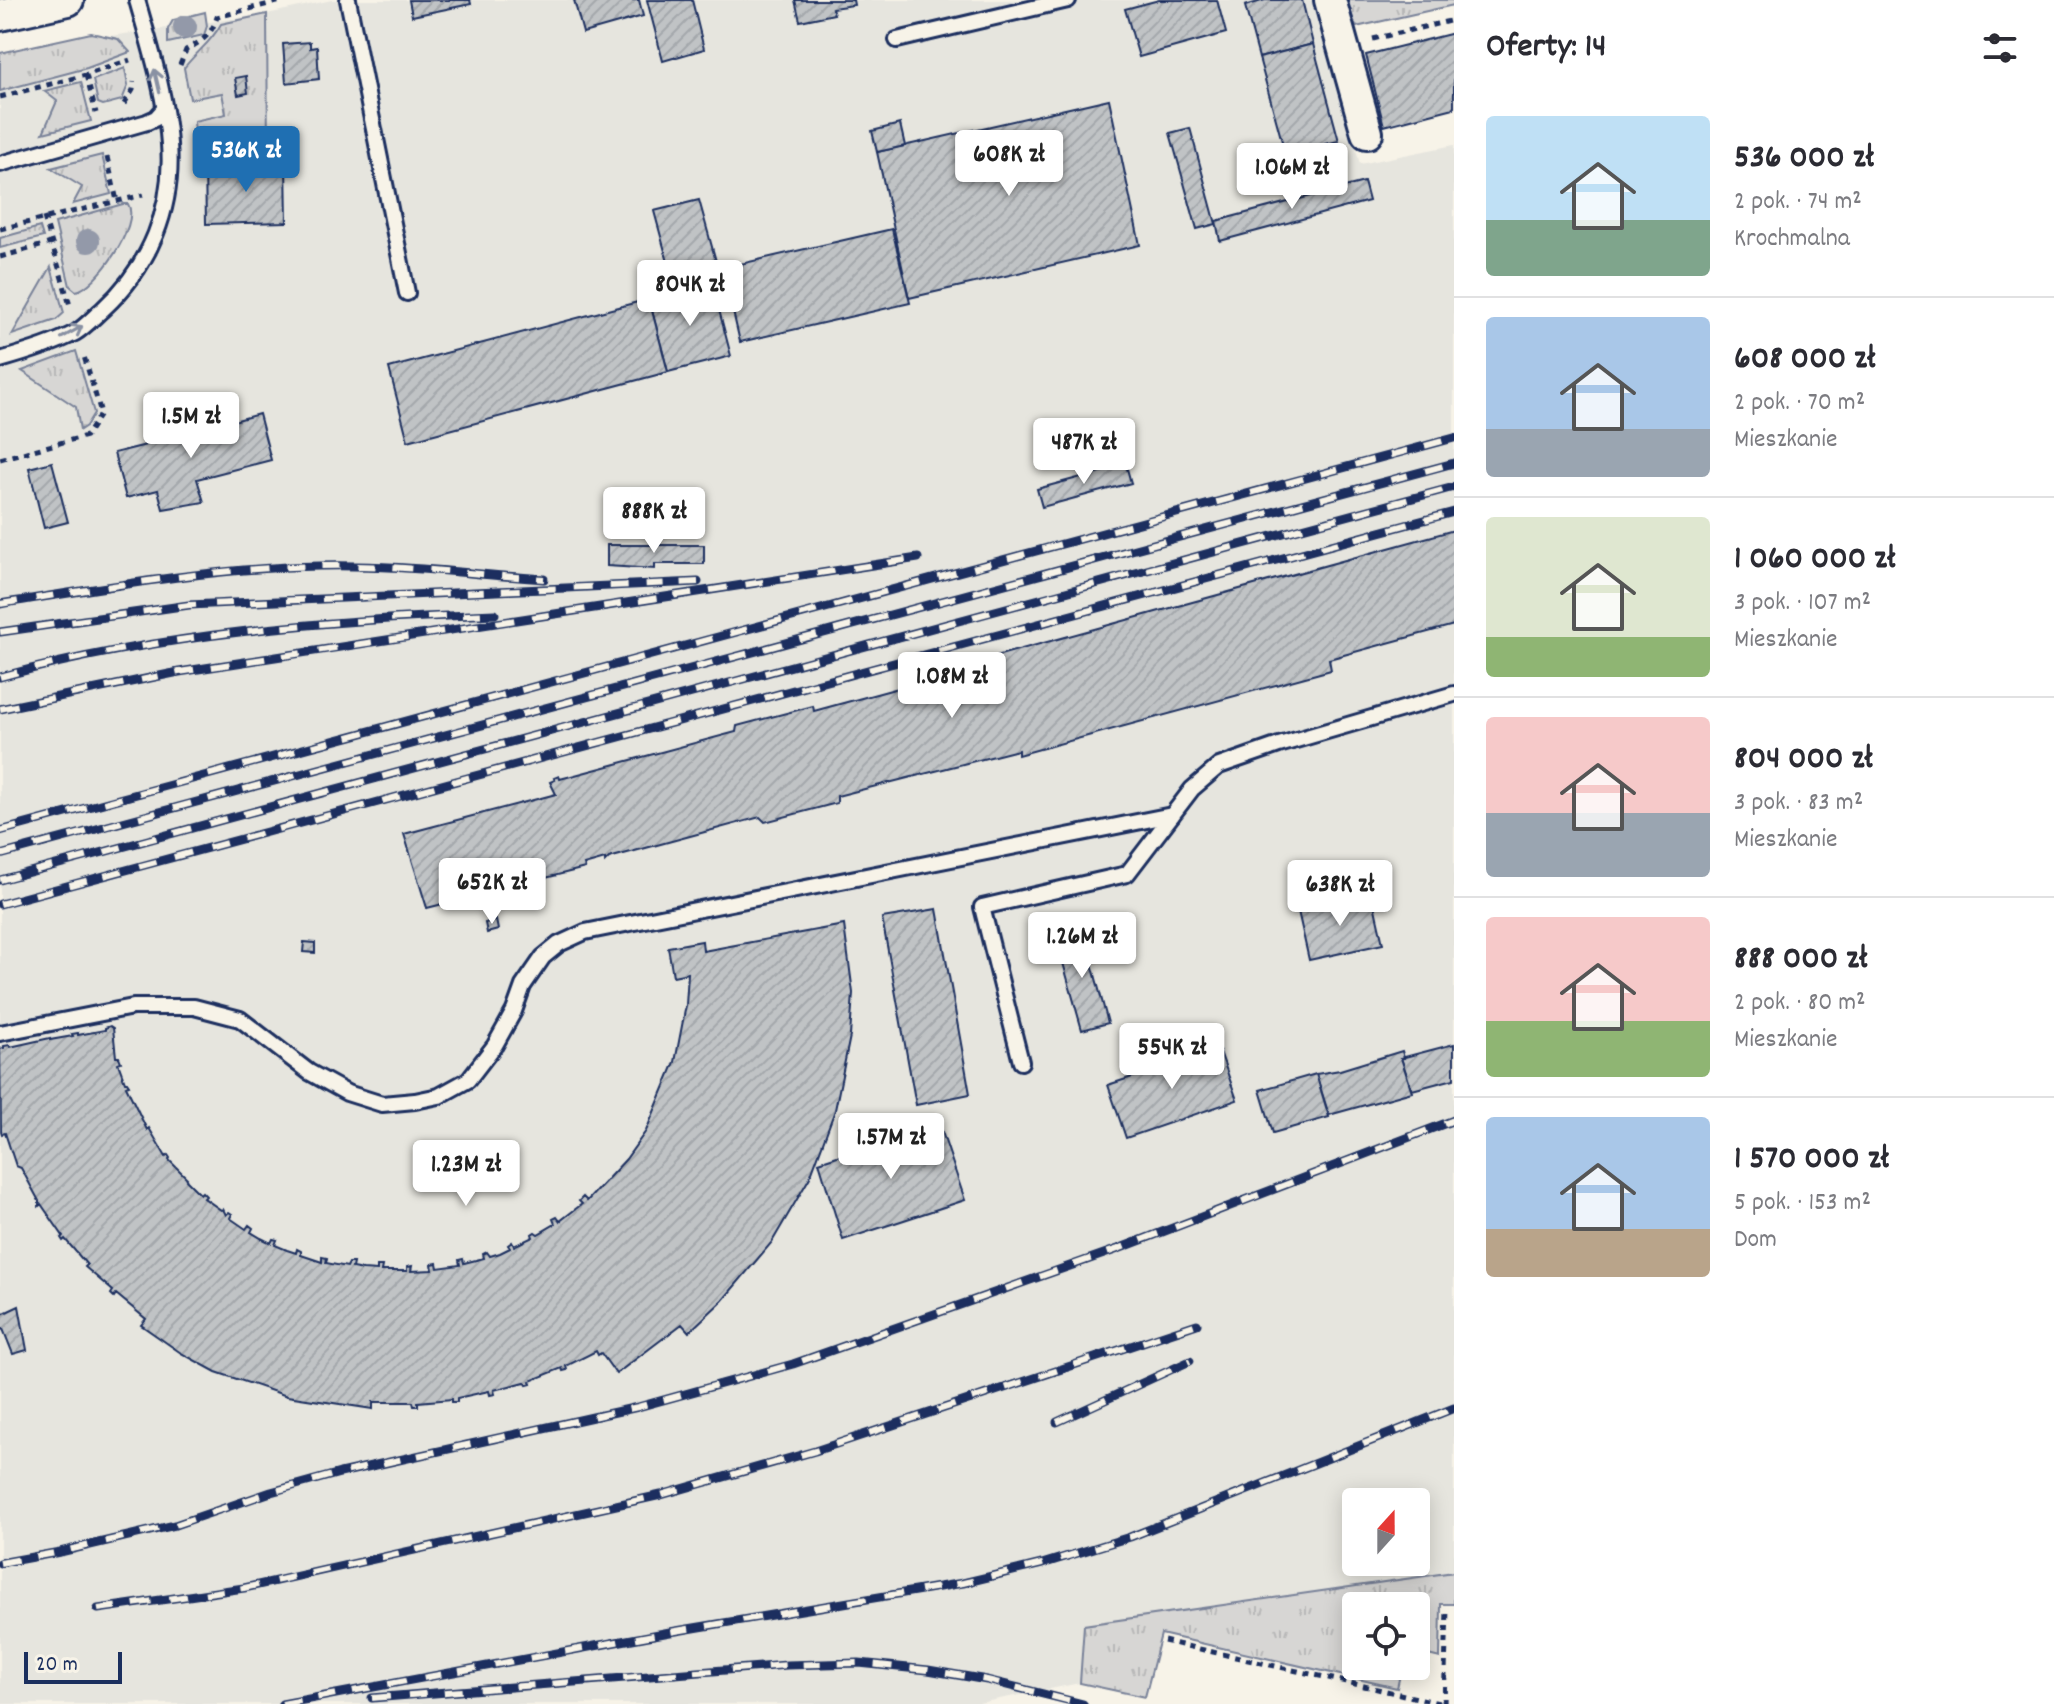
<!DOCTYPE html>
<html lang="pl">
<meta charset="utf-8">
<style>
:root{--surface:#fff;--page:#f2f2f3;--text:#2b2b33;--muted:#7c7c81;--line:#e1e1e2;--accent:#1f6fb2}
body{margin:0;font-family:Dekko,sans-serif;background:var(--page);color:var(--text);height:100vh;display:flex;flex-direction:column;font-size:30px;white-space:nowrap}
*{box-sizing:border-box;margin:0}
p{font-size:26px;color:var(--muted)}
.icon{flex:none;width:44px;height:44px;fill:none;stroke:currentColor;stroke-width:2;stroke-linecap:round;stroke-linejoin:round}
.map{position:relative;flex:1;overflow:hidden}
.sheet{display:flex;flex-direction:column;background:var(--surface);width:600px}
.sheet>*{flex:none}
.needle{width:52px;rotate:21deg}
.controls{position:absolute;left:1342px;top:1488px;display:grid;gap:16px}
.controls a{display:grid;place-items:center;width:88px;height:88px;border-radius:8px;background:var(--surface);box-shadow:0 4px 20px #0003;font-size:40px}
.scale{position:absolute;left:24px;bottom:20px;width:98px;box-sizing:border-box;padding-left:8px;border:4px solid #1b2f5e;border-top:0;font-size:22px;line-height:28px;white-space:nowrap;color:#1b2f5e;-webkit-text-stroke:6px #f7f3e8;paint-order:stroke}
.price{position:absolute;translate:-50% -68px;padding:0 18px;border-radius:8px;background:#fff;color:#222;font-size:26px;line-height:52px;filter:drop-shadow(0 2px 4px #0008)}
.price::after{content:'';position:absolute;left:50%;top:48px;width:24px;height:18px;margin-left:-12px;background:inherit;clip-path:polygon(0 0,100% 0,50% 100%)}
.price.active{background:var(--accent);color:#fff}
ul{padding:0;list-style:none}
li{display:flex;align-items:center;gap:24px;height:200px;padding:0 32px}
li+li{border-top:2px solid var(--line)}
li span{display:grid;place-items:center;flex:none;width:224px;height:160px;border-radius:8px;color:#555}
li>.icon{margin-inline-start:auto}
span .icon{width:96px;height:96px;fill:#fffc;stroke-width:1}
li b{font-size:34px}
h2{display:flex;justify-content:space-between;align-items:center;height:96px;padding:0 32px;font-size:34px}
main{display:flex;flex:1;min-height:0}
.map>svg:first-child{display:block}
.built{fill:#e6e5de;fill-rule:evenodd}
.grass{fill:url(#grass-tufts);stroke:#798299;stroke-width:2}
.building{fill:url(#building-hatch);stroke:#1b2f5e;stroke-width:2}
.lines{fill:none;stroke-linecap:round;stroke-linejoin:round}
.lane-casing{stroke:#1b2f5e;stroke-width:20}
.street-casing{stroke:#1b2f5e;stroke-width:36}
.path{stroke:#1b2f5e;stroke-width:5;stroke-dasharray:6 6;stroke-linecap:butt}
.lane{stroke:#f7f3e8;stroke-width:14}
.street{stroke:#f7f3e8;stroke-width:30}
.rail-casing{stroke:#1b2f5e;stroke-width:9}
.rail{stroke:#f7f3e8;stroke-width:6;stroke-dasharray:18;stroke-linecap:butt}
.tree{fill:#9399a9}
.oneway{stroke:#8991a3}
</style>
<main>
<div class="map">
<svg width="1454" height="1704" viewBox="0 0 1454 1704">
<defs>
<pattern id="grass-tufts" width="24" height="20" patternUnits="userSpaceOnUse" patternTransform="scale(2)"><rect width="24" height="20" fill="#d7d6d4"/><path d="M3 7l-1-3M5 7V3M7 7l1-3M15 17l-1-3M17 17v-4M19 17l1-3" fill="none" stroke="#b8b8b8"/></pattern>
<pattern id="building-hatch" width="6" height="6" patternUnits="userSpaceOnUse" patternTransform="scale(2)"><rect width="6" height="6" fill="#c0c3c5"/><path d="M-1 1l2-2M0 6l6-6M5 7l2-2" fill="none" stroke="#a4a8ac"/></pattern>
</defs>
<rect width="100%" height="100%" fill="#f7f3e8"/>
<filter id="ink" filterUnits="userSpaceOnUse"><feTurbulence type="fractalNoise" baseFrequency=".0125" numOctaves="2"/><feDisplacementMap in="SourceGraphic" scale="16" xChannelSelector="R" yChannelSelector="G"/><feConvolveMatrix kernelMatrix="1 2 1 2 8 2 1 2 1" color-interpolation-filters="sRGB"/></filter>
<g filter="url(#ink)">
<path class="built" d="M332 0H1315L1360 164 1454 145V1572L1084 1625 1080 1683 974 1704H0V59L96 38 267 14ZM1356 1502H1416V1562H1356Z"/>
<g class="grass">
<polygon points="1347,0 1454,0 1454,5 1356,27"/>
<polygon points="205,12 207,26 204,35 168,43 168,29 173,20"/>
<path d="M267 14 268 157 197 160 194 121 226 114 222 93 190 99 184 68C197 51 211 43 221 24Z"/>
<polygon points="91,33 118,39 130,52 87,68 0,91 0,53"/>
<polygon points="125,68 128,85 122,100 103,105 98,103 93,80"/>
<polygon points="81,82 91,121 43,133 57,101 44,91"/>
<polygon points="102,155 111,194 73,204 82,187 51,168"/>
<path d="M123 204H128C141 224 96 288 76 291L70 286 55 223Z"/>
<polygon points="40,227 43,237 0,248 0,238"/>
<polygon points="51,267 64,313 56,320 12,335"/>
<polygon points="76,351 94,413 86,426 80,430 76,407 22,371"/>
<polygon points="1454,1572 1454,1604 1441,1604 1440,1658 1416,1652 1416,1606 1356,1606 1356,1666 1402,1666 1397,1688 1161,1634 1145,1697 1080,1683 1084,1625"/>
</g>
<g class="building">
<polygon points="409,0 470,0 471,4 412,16"/>
<polygon points="574,0 639,0 643,16 583,33"/>
<polygon points="647,0 692,0 704,49 663,61"/>
<polygon points="795,0 853,0 854,5 832,8 834,14 800,21"/>
<polygon points="1159,0 1217,0 1226,33 1139,57 1125,9"/>
<polygon points="1265,0 1302,0 1313,44 1259,58 1245,6"/>
<polygon points="1454,33 1454,108 1384,126 1366,55"/>
<polygon points="310,42 310,48 317,47 319,79 286,83 283,44"/>
<polygon points="1313,44 1339,141 1325,144 1329,156 1302,164 1299,152 1286,156 1259,58"/>
<polygon points="246,76 248,93 238,95 235,78"/>
<polygon points="1109,99 1140,245 909,298 877,152"/>
<polygon points="900,124 905,146 877,152 872,131"/>
<polygon points="1190,128 1216,224 1197,229 1170,133"/>
<polygon points="286,163 287,222 206,224 205,165"/>
<polygon points="1364,182 1369,201 1220,241 1216,221"/>
<polygon points="699,200 717,265 672,277 654,211"/>
<polygon points="892,229 910,303 740,342 723,268"/>
<polygon points="712,283 731,356 668,372 649,299"/>
<polygon points="649,299 668,372 408,441 389,368"/>
<polygon points="259,414 271,460 197,479 204,502 163,509 158,490 126,498 114,453 146,445 144,441 174,434 175,437"/>
<polygon points="52,462 68,522 44,528 29,468"/>
<polygon points="1126,465 1131,483 1042,507 1037,489"/>
<polygon points="1454,530 1454,625 1329,659 1331,670 1018,755 1018,750 837,796 837,803 765,822 760,817 609,858 605,862 605,859 584,865 585,868 427,908 404,834 556,794 550,782 555,780 554,778 559,776 560,779 736,732 737,726 813,706 814,711 990,663 989,658"/>
<polygon points="607,545 704,545 704,564 655,564 655,569 607,566"/>
<polygon points="1372,895 1383,944 1309,960 1298,911"/>
<polygon points="937,909 970,1094 916,1105 882,918"/>
<polygon points="496,920 498,930 487,933 485,923"/>
<polygon points="844,925 853,993 850,1036 835,1110 810,1177 772,1242 723,1300 689,1332 682,1324 616,1374 601,1353 598,1355 596,1351 566,1366 567,1370 563,1371 562,1368 530,1381 531,1384 527,1385 525,1382 494,1390 495,1394 490,1395 489,1391 457,1398 457,1402 452,1402 452,1399 418,1402 418,1406 414,1406 413,1402 373,1402 373,1409 287,1396 216,1372 181,1353 141,1325 146,1319 116,1294 114,1297 111,1294 113,1291 85,1267 87,1265 65,1239 63,1241 61,1238 63,1236 41,1204 39,1206 39,1201 21,1168 16,1166 5,1133 2,1134 1,1131 0,1049 4,1048 4,1046 10,1045 10,1047 50,1038 50,1040 73,1036 72,1034 78,1033 78,1035 105,1030 105,1028 110,1026 113,1028 116,1057 119,1057 121,1062 118,1063 125,1082 127,1082 129,1085 126,1086 147,1130 149,1128 166,1157 168,1155 170,1158 169,1160 187,1178 186,1180 200,1194 202,1192 206,1196 204,1198 221,1210 223,1209 226,1215 229,1212 232,1214 230,1218 246,1229 249,1225 253,1228 251,1232 261,1238 271,1243 273,1239 277,1240 275,1245 287,1250 296,1253 297,1249 301,1251 301,1255 322,1262 322,1257 327,1258 326,1263 347,1267 349,1263 353,1263 352,1268 363,1270 377,1271 377,1266 382,1266 381,1271 407,1271 407,1267 412,1266 411,1271 433,1270 432,1264 437,1263 438,1268 460,1265 459,1260 463,1259 464,1263 484,1258 483,1254 487,1252 490,1256 500,1253 510,1248 508,1245 512,1242 514,1246 533,1237 532,1234 535,1232 538,1234 555,1224 553,1219 557,1217 560,1221 582,1204 579,1201 583,1197 587,1201 626,1159 646,1131 675,1062 686,1005 688,973 673,976 668,947 702,941 703,951"/>
<polygon points="1083,930 1108,1023 1082,1030 1056,938"/>
<polygon points="304,942 315,943 315,953 303,952"/>
<polygon points="1454,1044 1454,1079 1412,1090 1401,1058"/>
<polygon points="1218,1046 1237,1100 1126,1138 1108,1085 1157,1069 1153,1059 1174,1051 1177,1060"/>
<polygon points="1402,1051 1404,1058 1401,1058 1412,1092 1329,1115 1316,1074 1340,1070"/>
<polygon points="1316,1074 1329,1117 1273,1133 1260,1090"/>
<polygon points="939,1123 965,1200 843,1240 819,1162"/>
<polygon points="19,1306 27,1350 13,1354 3,1329 0,1330 0,1315"/>
</g>
<g class="lines">
<defs>
<g id="lane">
<polyline points="348,0 407,293"/>
<polyline points="897,40 1068,0"/>
<polyline points="0,164 147,122 156,118 164,109"/>
<path d="M0 360C25 353 52 345 75 333 85 327 94 317 103 309 150 266 174 208 169 144 166 96 150 46 137 0"/>
<polyline points="0,1033 133,1007 194,1007 240,1019 309,1072 347,1093 382,1104 415,1101 439,1096 468,1080 495,1045 514,1011 523,986 543,957 559,944 585,932 1172,815"/>
<polyline points="1021,1062 982,907 1127,874 1192,789 1219,766 1279,745 1454,694"/>
</g>
<g id="street">
<polyline points="1330,0 1367,133"/>
<polyline points="0,15 68,0"/>
</g>
</defs>
<use href="#lane" class="lane-casing"/>
<use href="#street" class="street-casing"/>
<g class="path">
<polyline points="1373,39 1454,20"/>
<path d="M180 65 186 50C203 40 211 36 217 17L285 0"/>
<polyline points="86,75 96,113"/>
<polyline points="0,97 86,75 130,60"/>
<polyline points="124,104 133,90 134,82"/>
<polyline points="107,157 117,201"/>
<polyline points="44,217 71,309"/>
<polyline points="0,229 143,195"/>
<polyline points="0,257 51,243"/>
<polyline points="0,459 86,436 101,413 83,353"/>
<polyline points="1164,1641 1444,1704"/>
<polyline points="1444,1704 1447,1609"/>
</g>
<use href="#lane" class="lane"/>
<use href="#street" class="street"/>
<defs>
<g id="rail">
<path d="M0 604C106 587 212 568 320 566 394 564 469 574 544 579"/>
<polyline points="0,632 189,605 698,582"/>
<path d="M0 677C162 633 328 620 495 614"/>
<polyline points="0,709 179,672 918,558"/>
<polyline points="0,831 1454,438"/>
<polyline points="0,855 1454,463"/>
<polyline points="0,880 1454,487"/>
<polyline points="0,904 1454,512"/>
<polyline points="1057,1422 1190,1361"/>
<polyline points="0,1563 60,1552 175,1525 271,1492 340,1473 638,1407 793,1364 1118,1249 1454,1120"/>
<polyline points="98,1609 244,1588 661,1495 815,1451 1197,1324"/>
<polyline points="372,1698 787,1665 859,1663 928,1670 987,1680 1083,1704"/>
<polyline points="282,1704 670,1632 963,1583 1042,1564 1130,1537 1454,1408"/>
</g>
</defs>
<use href="#rail" class="rail-casing"/>
<use href="#rail" class="rail"/>
</g>
<g class="tree">
<circle cx="185" cy="27" r="12"/>
<circle cx="88" cy="241" r="12"/>
</g>
<defs><path id="oneway-shaft" d="M-6 0H5M1.5-3L5.5 0L1.5 3" fill="none" stroke-width="1.6" stroke-linecap="round" stroke-linejoin="round" transform="scale(2)"/></defs>
<g class="oneway">
<use href="#oneway-shaft" transform="translate(157 81) rotate(-103)"/>
<use href="#oneway-shaft" transform="translate(72 332) rotate(-29)"/>
</g>
</g>
</svg>
<div class="controls">
<a><svg class="needle" viewBox="-14 -14 28 28"><path d="M0-13l5 13h-10z" fill="#e53935"/><path d="M0 13l5-13h-10z" fill="#7c7c81"/></svg></a>
<a><svg class="icon" aria-label="locate" viewBox="0 0 24 24"><circle cx="12" cy="12" r="6"/><path d="M12 2v4M12 18v4M2 12h4M18 12h4"/></svg></a>
</div>
<div class="scale">20 m</div>
<b class="price active" style="left:246px;top:194px">536K zł</b>
<b class="price" style="left:1009px;top:198px">608K zł</b>
<b class="price" style="left:1292px;top:211px">1.06M zł</b>
<b class="price" style="left:690px;top:328px">804K zł</b>
<b class="price" style="left:191px;top:460px">1.5M zł</b>
<b class="price" style="left:1084px;top:486px">487K zł</b>
<b class="price" style="left:654px;top:555px">888K zł</b>
<b class="price" style="left:952px;top:720px">1.08M zł</b>
<b class="price" style="left:492px;top:926px">652K zł</b>
<b class="price" style="left:1340px;top:928px">638K zł</b>
<b class="price" style="left:1082px;top:980px">1.26M zł</b>
<b class="price" style="left:1172px;top:1091px">554K zł</b>
<b class="price" style="left:891px;top:1181px">1.57M zł</b>
<b class="price" style="left:466px;top:1208px">1.23M zł</b>
</div>
<section class="sheet">
<h2>Oferty: 14<svg class="icon" aria-label="filters" viewBox="0 0 24 24"><path d="M4 7h16M4 17h16"/><circle cx="9" cy="7" r="2"/><circle cx="15" cy="17" r="2"/></svg></h2>
<ul>
<li><span style="background:linear-gradient(#bfe0f5 65%,#7fa58c 0)"><svg class="icon" aria-label="home" viewBox="0 0 24 24"><path d="M3 11l9-7 9 7M6 9v11h12V9"/></svg></span><div><b>536 000 zł</b><p>2 pok. · 74 m²</p><p>Krochmalna</p></div></li>
<li><span style="background:linear-gradient(#a9c7e8 70%,#9aa5b1 0)"><svg class="icon" aria-label="home" viewBox="0 0 24 24"><path d="M3 11l9-7 9 7M6 9v11h12V9"/></svg></span><div><b>608 000 zł</b><p>2 pok. · 70 m²</p><p>Mieszkanie</p></div></li>
<li><span style="background:linear-gradient(#dfe7d0 75%,#8fb573 0)"><svg class="icon" aria-label="home" viewBox="0 0 24 24"><path d="M3 11l9-7 9 7M6 9v11h12V9"/></svg></span><div><b>1 060 000 zł</b><p>3 pok. · 107 m²</p><p>Mieszkanie</p></div></li>
<li><span style="background:linear-gradient(#f6c9c9 60%,#9aa5b1 0)"><svg class="icon" aria-label="home" viewBox="0 0 24 24"><path d="M3 11l9-7 9 7M6 9v11h12V9"/></svg></span><div><b>804 000 zł</b><p>3 pok. · 83 m²</p><p>Mieszkanie</p></div></li>
<li><span style="background:linear-gradient(#f6c9c9 65%,#8fb573 0)"><svg class="icon" aria-label="home" viewBox="0 0 24 24"><path d="M3 11l9-7 9 7M6 9v11h12V9"/></svg></span><div><b>888 000 zł</b><p>2 pok. · 80 m²</p><p>Mieszkanie</p></div></li>
<li><span style="background:linear-gradient(#a9c7e8 70%,#b9a48a 0)"><svg class="icon" aria-label="home" viewBox="0 0 24 24"><path d="M3 11l9-7 9 7M6 9v11h12V9"/></svg></span><div><b>1 570 000 zł</b><p>5 pok. · 153 m²</p><p>Dom</p></div></li>
</ul>
</section>
</main>
